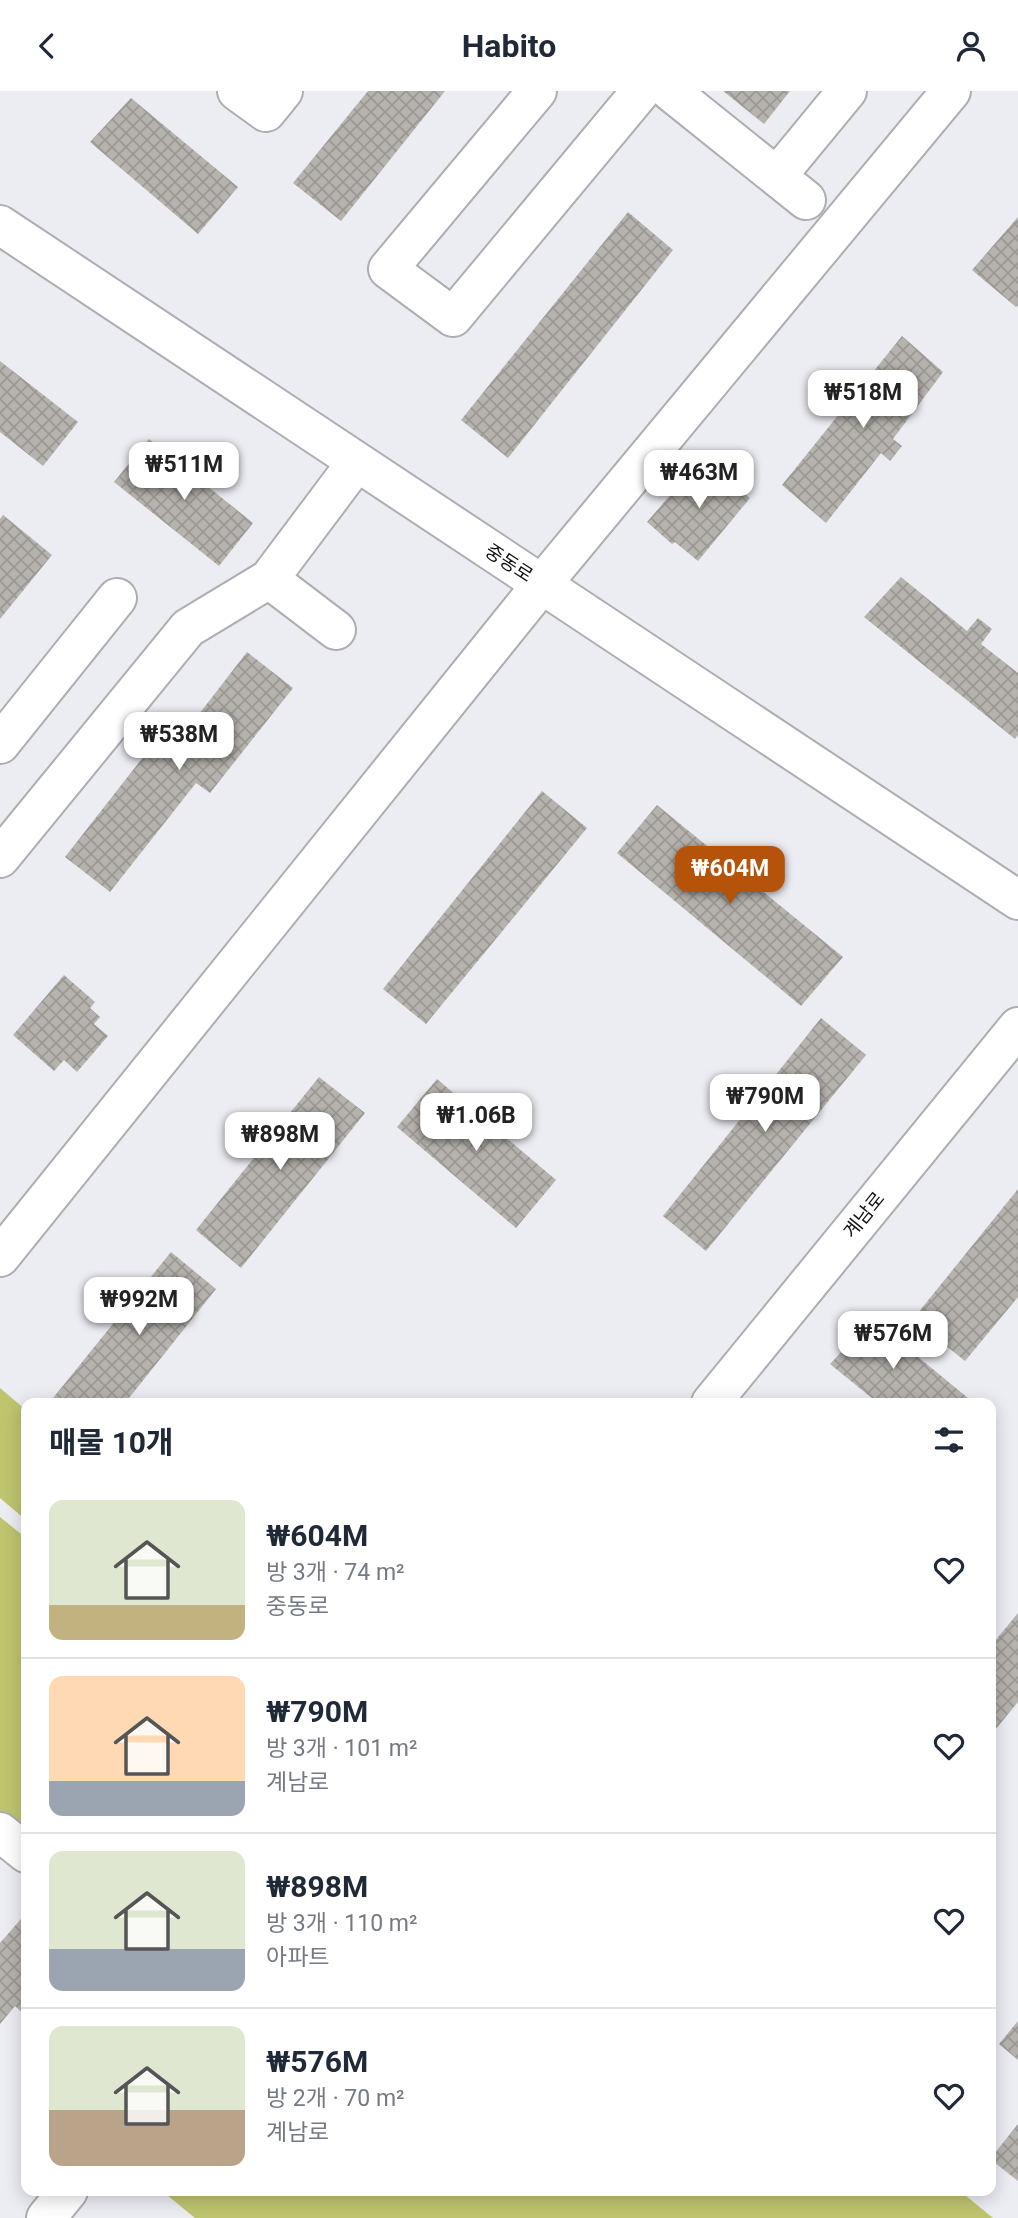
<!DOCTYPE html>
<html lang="ko">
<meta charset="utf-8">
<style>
:root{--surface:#fff;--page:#f6f6f7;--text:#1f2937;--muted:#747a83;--line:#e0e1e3;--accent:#b45309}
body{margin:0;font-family:Roboto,"Noto Sans KR",sans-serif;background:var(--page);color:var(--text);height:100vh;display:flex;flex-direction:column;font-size:26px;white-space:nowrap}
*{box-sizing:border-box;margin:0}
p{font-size:23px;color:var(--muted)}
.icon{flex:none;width:38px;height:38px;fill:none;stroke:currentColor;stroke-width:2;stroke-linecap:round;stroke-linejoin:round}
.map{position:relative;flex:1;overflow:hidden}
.panel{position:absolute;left:21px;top:1307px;width:975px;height:798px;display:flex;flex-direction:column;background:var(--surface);border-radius:14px;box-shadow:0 4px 18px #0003}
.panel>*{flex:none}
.price{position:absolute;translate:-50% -60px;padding:0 16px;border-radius:14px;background:#fff;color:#222;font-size:23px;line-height:46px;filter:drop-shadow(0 2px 4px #0008)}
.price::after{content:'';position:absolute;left:50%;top:42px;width:21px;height:16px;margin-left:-10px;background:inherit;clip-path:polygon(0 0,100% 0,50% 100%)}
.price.on{background:var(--accent);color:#fff}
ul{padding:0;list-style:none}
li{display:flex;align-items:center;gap:21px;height:175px;padding:0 28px}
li+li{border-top:2px solid var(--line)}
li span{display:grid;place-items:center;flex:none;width:196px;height:140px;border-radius:14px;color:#555}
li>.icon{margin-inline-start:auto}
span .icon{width:84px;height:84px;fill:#fffc;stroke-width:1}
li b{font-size:30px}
h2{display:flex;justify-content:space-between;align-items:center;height:84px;padding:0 28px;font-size:30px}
header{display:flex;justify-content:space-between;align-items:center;height:91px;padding:0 28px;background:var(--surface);font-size:32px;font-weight:700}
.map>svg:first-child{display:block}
.green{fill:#bfc46f}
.building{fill:url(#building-cross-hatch)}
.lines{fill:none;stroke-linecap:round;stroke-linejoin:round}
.minor-casing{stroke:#adaeb4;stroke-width:42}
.minor{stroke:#fff;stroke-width:38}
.labels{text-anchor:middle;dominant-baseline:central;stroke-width:5;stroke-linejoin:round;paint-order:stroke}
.street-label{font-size:19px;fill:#111113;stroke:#fff}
</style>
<header><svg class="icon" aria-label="back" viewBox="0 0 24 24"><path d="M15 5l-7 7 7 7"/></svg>Habito<svg class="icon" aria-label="person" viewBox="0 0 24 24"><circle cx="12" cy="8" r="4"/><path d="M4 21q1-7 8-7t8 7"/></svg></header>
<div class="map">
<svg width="1018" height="2127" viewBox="0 0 1018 2127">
<defs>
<pattern id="building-cross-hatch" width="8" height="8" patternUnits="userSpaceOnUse" patternTransform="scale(1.75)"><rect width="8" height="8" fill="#b6b2ad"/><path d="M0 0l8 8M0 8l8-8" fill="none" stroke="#9b9894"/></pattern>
</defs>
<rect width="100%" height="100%" fill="#ececf3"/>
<g class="green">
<polygon points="0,1297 26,1319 26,1429 0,1407"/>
<polygon points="0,1426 26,1447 26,1742 0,1720"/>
<polygon points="162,2100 960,2100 993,2127 195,2127"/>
</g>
<g class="building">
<polygon points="368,0 445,0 341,130 293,92"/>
<polygon points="723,0 790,0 764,33"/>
<polygon points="131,7 238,96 198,143 90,51"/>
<polygon points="628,121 673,159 508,367 461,329"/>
<polygon points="1018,126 1018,214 1016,216 972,179"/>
<polygon points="902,245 943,281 893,348 902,355 890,370 881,362 826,432 782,394"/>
<polygon points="0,270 78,331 43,375 0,341"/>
<polygon points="149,348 253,432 219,475 114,391"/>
<polygon points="702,367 750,407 698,470 675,451 672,453 647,431"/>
<polygon points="3,424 52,464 0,528 0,428"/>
<polygon points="901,486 967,540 978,527 992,538 981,553 1018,582 1018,644 1015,648 864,526"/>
<polygon points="247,561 293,597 210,702 196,692 110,801 65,766 151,656 165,667"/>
<polygon points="542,700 587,737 426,933 383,898"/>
<polygon points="657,714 843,866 801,915 617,762"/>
<polygon points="64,884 95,911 90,917 100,926 94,933 108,945 77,981 64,969 54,980 13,944"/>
<polygon points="821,927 866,964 706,1160 663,1125"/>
<polygon points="319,986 365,1022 241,1177 196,1139"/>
<polygon points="437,988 556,1089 516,1137 397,1036"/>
<polygon points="1018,1098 1018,1206 965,1270 913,1228"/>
<polygon points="171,1161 216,1198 125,1312 49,1312"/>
<polygon points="872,1228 974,1312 878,1312 830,1273"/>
<polygon points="1018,1522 1018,1611 990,1645 990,1556"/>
<polygon points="21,1828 26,1832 26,1925 15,1915 0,1933 0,1852"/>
<polygon points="1018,1930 1018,1969 999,1953"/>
<polygon points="1018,2033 1018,2090 990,2068"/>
</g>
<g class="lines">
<defs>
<g id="minor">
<polyline points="237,0 266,21 283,0"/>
<polyline points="537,0 388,178 453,226 641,0"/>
<polyline points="670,0 806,109"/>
<polyline points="777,85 847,0"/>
<polyline points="0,134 1018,809"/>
<polyline points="269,488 336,539"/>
<polyline points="0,653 117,507"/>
<polyline points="0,767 188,537 269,488 356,372"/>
<polyline points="0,1166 542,493 951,0"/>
<polyline points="711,1312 1018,936"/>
<polyline points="0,1741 26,1762"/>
<polyline points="46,2127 68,2100"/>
</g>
</defs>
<use href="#minor" class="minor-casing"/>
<use href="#minor" class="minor"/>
</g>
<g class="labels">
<g class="street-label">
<text transform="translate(509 472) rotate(33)">중동로</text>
<text transform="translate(864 1124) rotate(-51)">계남로</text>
</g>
</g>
</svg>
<b class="price" style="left:863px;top:339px">₩518M</b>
<b class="price" style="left:184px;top:411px">₩511M</b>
<b class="price" style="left:699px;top:419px">₩463M</b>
<b class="price" style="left:179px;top:681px">₩538M</b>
<b class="price on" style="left:730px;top:815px">₩604M</b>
<b class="price" style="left:765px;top:1043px">₩790M</b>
<b class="price" style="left:476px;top:1062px">₩1.06B</b>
<b class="price" style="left:280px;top:1081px">₩898M</b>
<b class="price" style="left:139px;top:1246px">₩992M</b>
<b class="price" style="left:893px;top:1280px">₩576M</b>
<section class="panel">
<h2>매물 10개<svg class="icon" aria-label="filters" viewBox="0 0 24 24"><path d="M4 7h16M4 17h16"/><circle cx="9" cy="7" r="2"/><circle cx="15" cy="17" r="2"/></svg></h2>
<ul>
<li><span style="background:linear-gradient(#dfe7d0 75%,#c2b280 0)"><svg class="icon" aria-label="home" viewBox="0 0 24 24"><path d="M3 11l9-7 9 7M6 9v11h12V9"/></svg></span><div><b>₩604M</b><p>방 3개 · 74 m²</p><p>중동로</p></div><svg class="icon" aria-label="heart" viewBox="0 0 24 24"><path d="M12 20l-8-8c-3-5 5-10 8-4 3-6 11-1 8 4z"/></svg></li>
<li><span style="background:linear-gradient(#ffd9b3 75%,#9aa5b1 0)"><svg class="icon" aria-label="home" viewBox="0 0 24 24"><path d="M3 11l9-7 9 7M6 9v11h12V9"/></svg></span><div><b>₩790M</b><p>방 3개 · 101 m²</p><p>계남로</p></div><svg class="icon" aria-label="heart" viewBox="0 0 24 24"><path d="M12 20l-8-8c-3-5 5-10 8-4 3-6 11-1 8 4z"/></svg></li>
<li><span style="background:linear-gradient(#dfe7d0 70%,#9aa5b1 0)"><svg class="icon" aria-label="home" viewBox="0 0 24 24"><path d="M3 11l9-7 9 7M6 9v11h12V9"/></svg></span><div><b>₩898M</b><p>방 3개 · 110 m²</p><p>아파트</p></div><svg class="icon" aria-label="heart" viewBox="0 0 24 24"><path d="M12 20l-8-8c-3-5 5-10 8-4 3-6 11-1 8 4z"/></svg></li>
<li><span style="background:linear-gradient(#dfe7d0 60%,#b9a48a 0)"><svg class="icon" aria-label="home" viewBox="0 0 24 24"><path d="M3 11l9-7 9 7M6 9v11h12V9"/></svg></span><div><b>₩576M</b><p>방 2개 · 70 m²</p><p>계남로</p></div><svg class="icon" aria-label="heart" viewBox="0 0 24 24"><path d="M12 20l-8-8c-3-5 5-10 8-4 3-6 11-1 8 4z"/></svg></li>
</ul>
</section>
</div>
